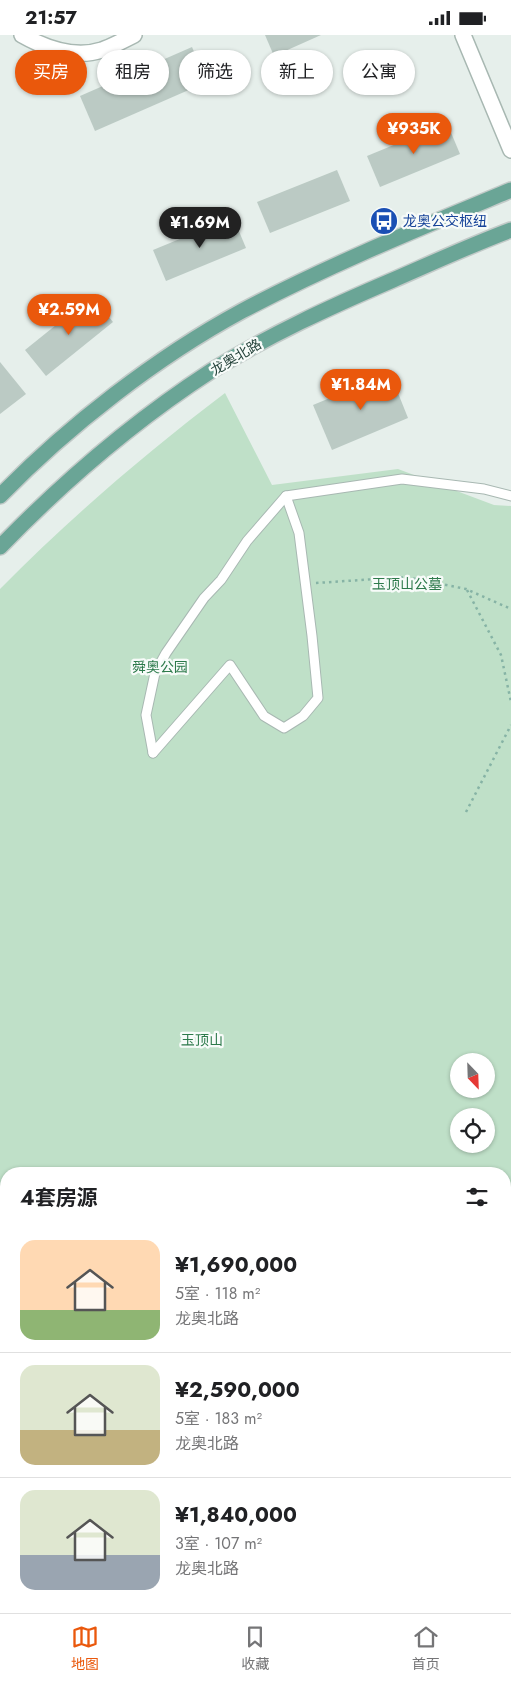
<!DOCTYPE html>
<html lang="zh">
<meta charset="utf-8">
<style>
:root{--surface:#fff;--page:#f2f2f2;--text:#202124;--muted:#757577;--line:#e0e0e0;--accent:#ea580c}
body{margin:0;font-family:Jost,"Noto Sans SC",sans-serif;background:var(--page);color:var(--text);height:100vh;display:flex;flex-direction:column;font-size:19px;white-space:nowrap}
*{box-sizing:border-box;margin:0}
p{font-size:16px;color:var(--muted)}
.icon{flex:none;width:28px;height:28px;fill:none;stroke:currentColor;stroke-width:2;stroke-linecap:round;stroke-linejoin:round}
.map{position:relative;flex:1;overflow:hidden}
.sheet{position:absolute;left:0px;top:1132px;width:511px;height:446px;display:flex;flex-direction:column;background:var(--surface);border-radius:20px 20px 0 0;box-shadow:0 1px 4px #0004}
.sheet>*{flex:none}
.top-card{position:absolute;left:15px;top:15px;width:481px;height:45px;display:flex;gap:10px}
.needle{width:32px;rotate:157deg}
.buttons{position:absolute;left:450px;top:1018px;display:grid;gap:10px}
.buttons a{display:grid;place-items:center;width:45px;height:45px;border-radius:50%;background:var(--surface);box-shadow:0 1px 4px #0004;font-size:25px}
.price{position:absolute;translate:-50% -42px;padding:0 11px;border-radius:18px;background:var(--accent);color:#fff;font-size:16px;line-height:32px;filter:drop-shadow(0 1px 2px #0008)}
.price::after{content:'';position:absolute;left:50%;top:30px;width:15px;height:11px;margin-left:-8px;background:inherit;clip-path:polygon(0 0,100% 0,50% 100%)}
.price.active{background:#222;color:#fff}
ul{padding:0;list-style:none}
li{display:flex;align-items:center;gap:15px;height:125px;padding:0 20px}
li+li{border-top:1px solid var(--line)}
li span{display:grid;place-items:center;flex:none;width:140px;height:100px;border-radius:15px;color:#555}
li>.icon{margin-inline-start:auto}
span .icon{width:60px;height:60px;fill:#fffc;stroke-width:1}
li b{font-size:21px}
h2{display:flex;justify-content:space-between;align-items:center;height:60px;padding:0 20px;font-size:21px}
.tag{padding:0 18px;border-radius:22px;background:var(--surface);box-shadow:0 1px 4px #0004;font-size:18px;line-height:45px}
.tag.active{background:var(--accent);color:#fff}
.status{display:flex;justify-content:space-between;align-items:center;height:35px;padding:0 25px;background:var(--surface);direction:ltr}
.status svg{height:14px;fill:currentColor}
.tab-bar{display:flex;justify-content:space-around;align-items:center;height:70px;border-top:1px solid var(--line);background:var(--surface);font-size:14px;color:var(--muted)}
.tab-bar a{display:grid;justify-items:center;gap:2px}
.tab-bar .active{color:var(--accent)}
.map>svg:first-child{display:block}
.green{fill:#bfe0c8;fill-rule:evenodd}
.building{fill:#bbcac4}
.lines{fill:none;stroke-linecap:round;stroke-linejoin:round}
.service-casing{stroke:#a8b8b2;stroke-width:11}
.minor-casing{stroke:#a8b8b2;stroke-width:18}
.tertiary-casing{stroke:#a8b8b2;stroke-width:18}
.primary-casing{stroke:#c2cac8;stroke-width:18}
.path{stroke:#86b3a5;stroke-width:2.5;stroke-dasharray:2.5 4;stroke-linecap:butt}
.service{stroke:#fff;stroke-width:9}
.minor{stroke:#fff;stroke-width:15}
.tertiary{stroke:#fff;stroke-width:15}
.primary{stroke:#6aa596;stroke-width:15}
.labels{text-anchor:middle;dominant-baseline:central;stroke-width:4.5;stroke-linejoin:round;paint-order:stroke}
.transit-label{font-size:14px;fill:#164399;stroke:#f7fbf9;text-anchor:start}
.street-label{font-size:14px;fill:#24423a;stroke:#f7fbf9}
.park-label{font-size:14px;fill:#2d7a4b;stroke:#f7fbf9}
</style>
<div class="status"><b>21:57</b><svg viewBox="0 0 49 12"><path d="M0 12V9h3v3zM5 12V6h3v6zM10 12V3h3v9zM15 12V0h3v12zM26 1h20v11H26zM47 4h2v5h-2z"/></svg></div>
<div class="map">
<svg width="511" height="1578" viewBox="0 0 511 1578">
<rect width="100%" height="100%" fill="#e6efeb"/>
<path class="green" d="M225 358 272 450 398 434 494 470 511 471V1475L505 1478V1139H6V1364L0 1361V554C70 483 146 418 225 358ZM459 1026H486V1054H459ZM459 1081H486V1109H459Z"/>
<g class="building">
<polygon points="265,0 321,0 274,21"/>
<polygon points="192,12 207,47 95,96 80,61"/>
<polygon points="447,88 460,119 380,152 367,121"/>
<polygon points="337,135 350,166 270,198 257,167"/>
<polygon points="233,182 246,213 166,246 153,215"/>
<polygon points="92,261 113,287 46,341 25,315"/>
<polygon points="0,327 26,359 0,379"/>
<polygon points="390,338 408,383 332,415 313,370"/>
</g>
<g class="lines">
<defs>
<g id="service">
<polyline points="153,718 146,680 155,638 166,618 204,563 221,545 247,506 286,461 402,444 484,454 511,461"/>
<polyline points="153,718 230,630 264,681 284,693 303,681 318,663 312,601 299,498 286,461"/>
<polyline points="505,1495 511,1492"/>
</g>
<g id="minor">
<path d="M22 0C45 13 74 24 102 15 113 11 124 5 134 0"/>
<polyline points="216,1572 215,1575 218,1578"/>
<polyline points="331,1572 336,1577"/>
<polyline points="275,1578 294,1572"/>
</g>
<polyline id="tertiary" points="463,0 511,115"/>
<g id="primary">
<path d="M0 461C68 391 157 322 242 276 329 230 420 193 511 155"/>
<path d="M0 512C64 446 134 386 211 336 269 300 330 272 393 245 432 228 471 210 511 195"/>
<polyline points="0,1478 6,1483"/>
<polyline points="0,1509 6,1513"/>
<polyline points="84,1572 91,1578"/>
<polyline points="127,1572 135,1578"/>
</g>
</defs>
<use href="#service" class="service-casing"/>
<use href="#minor" class="minor-casing"/>
<use href="#tertiary" class="tertiary-casing"/>
<use href="#primary" class="primary-casing"/>
<g class="path">
<polyline points="316,548 406,542 466,554 511,574"/>
<polyline points="467,555 501,620 511,667"/>
<polyline points="466,777 511,690"/>
<polyline points="0,1575 3,1578"/>
</g>
<use href="#service" class="service"/>
<use href="#minor" class="minor"/>
<use href="#tertiary" class="tertiary"/>
<use href="#primary" class="primary"/>
</g>
<defs>
<symbol id="bus-disc" viewBox="-11 -11 22 22"><circle r="9.5" fill="#1a4fb4" stroke="#f7fbf9"/><path d="M-5-6H5V4H4V6H2V4H-2V6H-4V4H-5ZM-3.5-4V0h7V-4ZM-3.5 1.2v1.5H-2V1.2ZM2 1.2v1.5H3.5V1.2Z" fill="#fff"/></symbol>
</defs>
<g fill-rule="evenodd">
<use href="#bus-disc" x="368" y="170" width="32" height="32"/>
</g>
<g class="labels">
<g class="transit-label">
<text x="403" y="186">龙奥公交枢纽</text>
</g>
<g class="street-label">
<text transform="translate(236 322) rotate(-31)">龙奥北路</text>
</g>
<g class="park-label">
<text x="407" y="549">玉顶山公墓</text>
<text x="160" y="632">舜奥公园</text>
<text x="202" y="1005">玉顶山</text>
</g>
</g>
</svg>
<div class="buttons">
<a><svg class="needle" viewBox="-14 -14 28 28"><path d="M0-13l5 13h-10z" fill="#e53935"/><path d="M0 13l5-13h-10z" fill="#757577"/></svg></a>
<a><svg class="icon" aria-label="locate" viewBox="0 0 24 24"><circle cx="12" cy="12" r="6"/><path d="M12 2v4M12 18v4M2 12h4M18 12h4"/></svg></a>
</div>
<b class="price" style="left:414px;top:120px">¥935K</b>
<b class="price active" style="left:200px;top:214px">¥1.69M</b>
<b class="price" style="left:69px;top:301px">¥2.59M</b>
<b class="price" style="left:361px;top:376px">¥1.84M</b>
<div class="top-card">
<a class="tag active">买房</a>
<a class="tag">租房</a>
<a class="tag">筛选</a>
<a class="tag">新上</a>
<a class="tag">公寓</a>
</div>
<section class="sheet">
<h2>4套房源<svg class="icon" aria-label="filters" viewBox="0 0 24 24"><path d="M4 7h16M4 17h16"/><circle cx="9" cy="7" r="2"/><circle cx="15" cy="17" r="2"/></svg></h2>
<ul>
<li><span style="background:linear-gradient(#ffd9b3 70%,#8fb573 0)"><svg class="icon" aria-label="home" viewBox="0 0 24 24"><path d="M3 11l9-7 9 7M6 9v11h12V9"/></svg></span><div><b>¥1,690,000</b><p>5室 · 118 m²</p><p>龙奥北路</p></div></li>
<li><span style="background:linear-gradient(#dfe7d0 65%,#c2b280 0)"><svg class="icon" aria-label="home" viewBox="0 0 24 24"><path d="M3 11l9-7 9 7M6 9v11h12V9"/></svg></span><div><b>¥2,590,000</b><p>5室 · 183 m²</p><p>龙奥北路</p></div></li>
<li><span style="background:linear-gradient(#dfe7d0 65%,#9aa5b1 0)"><svg class="icon" aria-label="home" viewBox="0 0 24 24"><path d="M3 11l9-7 9 7M6 9v11h12V9"/></svg></span><div><b>¥1,840,000</b><p>3室 · 107 m²</p><p>龙奥北路</p></div></li>
</ul>
</section>
</div>
<nav class="tab-bar">
<a class="active"><svg class="icon" aria-label="map" viewBox="0 0 24 24"><path d="M3 6l6-2 6 2 6-2v14l-6 2-6-2-6 2zM9 4v14M15 6v14"/></svg>地图</a>
<a><svg class="icon" aria-label="saved" viewBox="0 0 24 24"><path d="M7 4h10v16l-5-4-5 4z"/></svg>收藏</a>
<a><svg class="icon" aria-label="home" viewBox="0 0 24 24"><path d="M3 11l9-7 9 7M6 9v11h12V9"/></svg>首页</a>
</nav>
